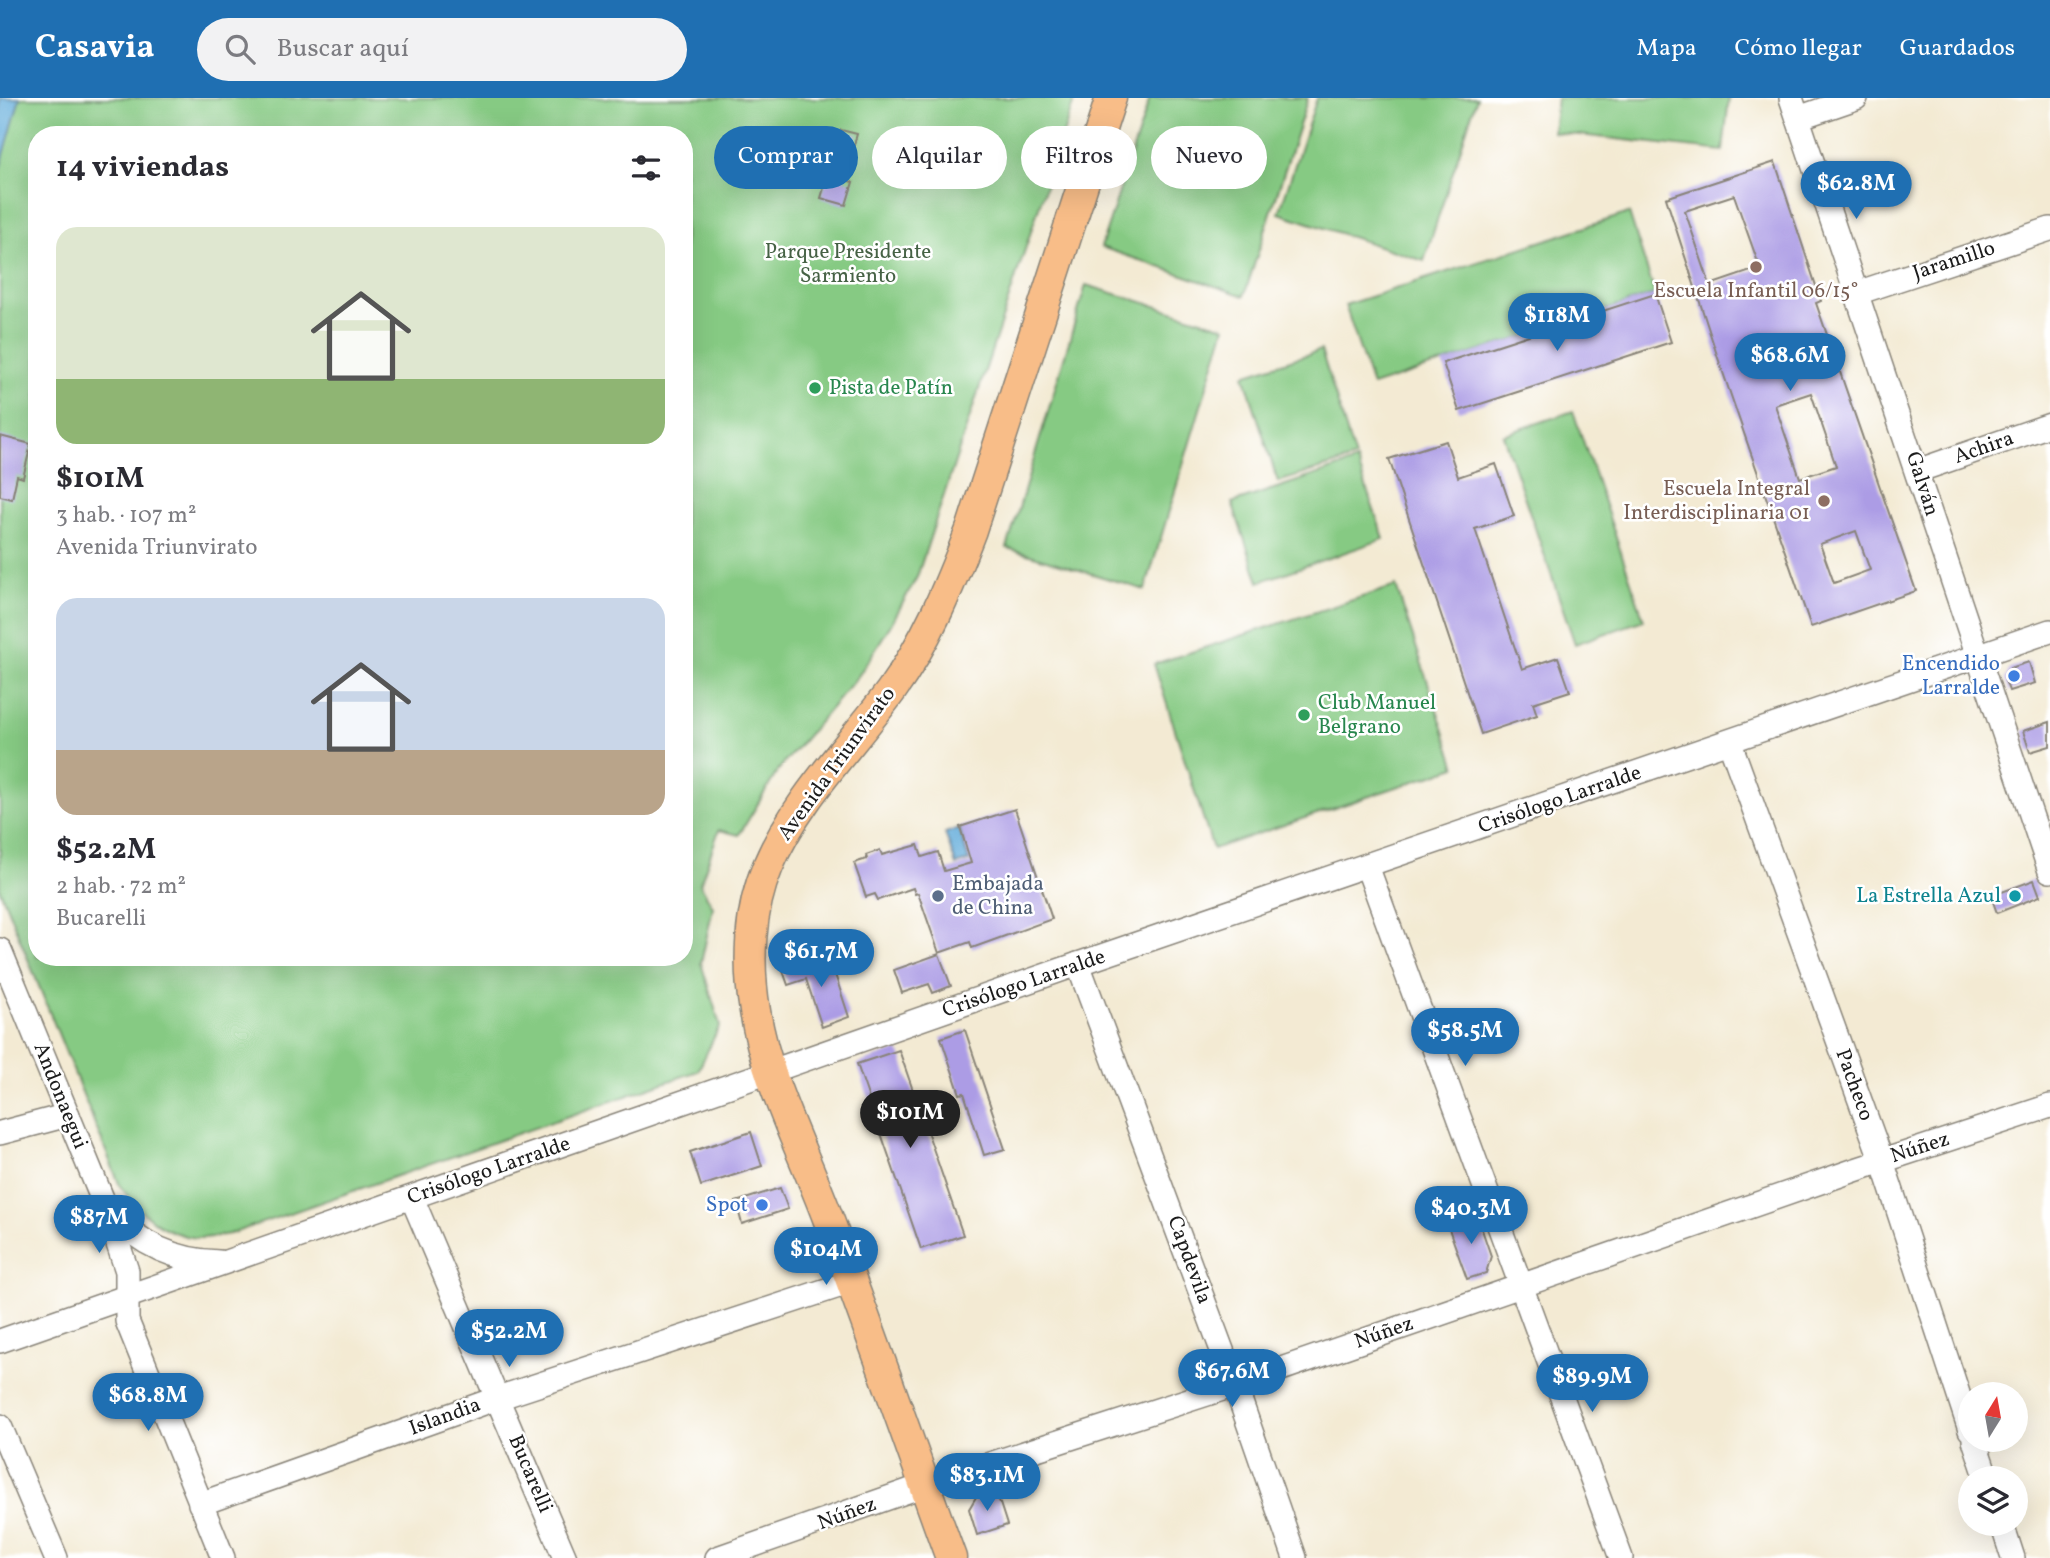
<!DOCTYPE html>
<html lang="es">
<meta charset="utf-8">
<style>
:root{--surface:#fff;--page:#f2f2f3;--text:#2b2b33;--muted:#7c7c81;--accent:#1f6fb2}
body{margin:0;font-family:Vollkorn,serif;background:var(--page);color:var(--text);height:100vh;display:flex;flex-direction:column;font-size:26px;white-space:nowrap}
*{box-sizing:border-box;margin:0}
p{font-size:23px;color:var(--muted)}
.icon{flex:none;width:38px;height:38px;fill:none;stroke:currentColor;stroke-width:2;stroke-linecap:round;stroke-linejoin:round}
.map{position:relative;flex:1;overflow:hidden}
.details{position:absolute;left:28px;top:28px;width:665px;height:840px;display:flex;flex-direction:column;background:var(--surface);border-radius:28px;box-shadow:0 7px 28px #0002}
.details>*{flex:none}
.hud{position:absolute;left:714px;top:28px;width:665px;height:63px;display:flex;gap:14px}
.needle{width:46px;rotate:11deg}
.controls{position:absolute;left:1958px;top:1284px;display:grid;gap:14px}
.controls a{display:grid;place-items:center;width:70px;height:70px;border-radius:50%;background:var(--surface);box-shadow:0 7px 28px #0002;font-size:35px}
.price{position:absolute;translate:-50% -60px;padding:0 16px;border-radius:24px;background:var(--accent);color:#fff;font-size:23px;line-height:46px;filter:drop-shadow(0 2px 4px #0008)}
.price::after{content:'';position:absolute;left:50%;top:42px;width:21px;height:16px;margin-left:-10px;background:inherit;clip-path:polygon(0 0,100% 0,50% 100%)}
.price.selected{background:#222;color:#fff}
ul{padding:0;list-style:none}
li{display:grid;align-content:center;gap:14px;height:371px;padding:0 28px}
li span{display:grid;place-items:center;height:217px;border-radius:21px;color:#555}
li>.icon{margin-inline-start:auto}
span .icon{width:126px;height:126px;fill:#fffc;stroke-width:1}
li b{font-size:30px}
h2{display:flex;justify-content:space-between;align-items:center;height:84px;padding:0 28px;font-size:30px}
.chip{padding:0 24px;border-radius:32px;background:var(--surface);box-shadow:0 7px 28px #0002;font-size:24px;line-height:63px}
.chip.selected{background:var(--accent);color:#fff}
header{display:flex;align-items:center;gap:42px;box-sizing:border-box;height:98px;padding:0 35px;background:var(--accent);color:#fff}
header strong{font-size:33px}
nav{display:flex;gap:38px;margin-inline-start:auto;font-size:24px}
.search{width:490px;height:63px;background:var(--page);display:flex;align-items:center;gap:18px;box-sizing:border-box;padding:0 24px;border-radius:38px;color:var(--muted);font-size:26px}
.map>svg:first-child{display:block}
.green{fill:#86ca83;stroke:#517350;stroke-width:2;fill-rule:evenodd}
.water{fill:#62acda;stroke:#3f647b;stroke-width:2}
.building{fill:#ac9ce5;fill-rule:evenodd}
.lines{fill:none;stroke-linecap:round;stroke-linejoin:round}
.minor-casing{stroke:#888378;stroke-width:26}
.major-casing{stroke:#888378;stroke-width:33}
.minor{stroke:#fff;stroke-width:23}
.major{stroke:#f8bd88;stroke-width:30}
.education-dot{fill:#8d6e63;stroke:#fff;stroke-width:2.5}
.leisure-dot{fill:#2e9e5b;stroke:#fff;stroke-width:2.5}
.shop-dot{fill:#3f7fe0;stroke:#fff;stroke-width:2.5}
.service-dot{fill:#5c6f8a;stroke:#fff;stroke-width:2.5}
.culture-dot{fill:#0f9aa8;stroke:#fff;stroke-width:2.5}
.labels{text-anchor:middle;dominant-baseline:central;stroke-width:5;stroke-linejoin:round;paint-order:stroke}
.park-label{font-size:21px;fill:#466245;stroke:#fff}
.street-label{font-size:21px;fill:#1c1c1c;stroke:#fff}
.education-label{font-size:21px;fill:#785e54;stroke:#fff}
.leisure-label{font-size:21px;fill:#27864d;stroke:#fff;text-anchor:start}
.shop-label{font-size:21px;fill:#366cbe;stroke:#fff;text-anchor:end}
.service-label{font-size:21px;fill:#4e5e75;stroke:#fff;text-anchor:start}
.culture-label{font-size:21px;fill:#0d838f;stroke:#fff;text-anchor:end}
</style>
<header>
<strong>Casavia</strong>
<div class="search"><svg class="icon" aria-label="search" viewBox="0 0 24 24"><circle cx="10" cy="10" r="6"/><path d="M15 15l6 6"/></svg>Buscar aquí</div>
<nav><a>Mapa</a><a>Cómo llegar</a><a>Guardados</a></nav>
</header>
<div class="map">
<svg width="2050" height="1460" viewBox="0 0 2050 1460">
<rect width="100%" height="100%" fill="#fff"/>
<filter id="ink" filterUnits="userSpaceOnUse"><feTurbulence type="fractalNoise" baseFrequency=".0143" numOctaves="2"/><feDisplacementMap in="SourceGraphic" scale="14" xChannelSelector="R" yChannelSelector="G"/><feConvolveMatrix kernelMatrix="1 2 1 2 8 2 1 2 1" color-interpolation-filters="sRGB"/></filter>
<filter id="wash" filterUnits="userSpaceOnUse"><feTurbulence type="fractalNoise" baseFrequency=".00686" numOctaves="4" result="noise"/><feDisplacementMap in="SourceGraphic" scale="28" xChannelSelector="R" yChannelSelector="G"/><feGaussianBlur stdDeviation="1.57" result="paint"/><feColorMatrix in="noise" values="0 0 0 0 0 0 0 0 0 0 0 0 0 0 0 0 0 1.4 0 .05"/><feComposite in="paint" operator="in"/></filter>
<g filter="url(#wash)">
<rect width="100%" height="100%" fill="#f3ead3"/>
<g class="green">
<path d="M0 0H1075L917 479 890 528 859 577 779 671 739 737 719 732 700 786 713 809 701 865 720 927 698 973 230 1136C220 1137 207 1141 197 1140 162 1136 140 1115 120 1088L0 792ZM37 37H684V859H37Z"/>
<polygon points="1150,0 1308,0 1244,198 1101,149"/>
<polygon points="1317,0 1477,0 1424,163 1279,115"/>
<polygon points="1557,0 1729,0 1723,53 1553,34"/>
<polygon points="1629,115 1655,196 1372,288 1345,207"/>
<polygon points="1086,187 1225,229 1145,492 1007,450"/>
<polygon points="1321,252 1355,360 1278,384 1244,277"/>
<polygon points="1573,313 1644,522 1575,546 1503,337"/>
<polygon points="1357,363 1384,441 1259,484 1232,405"/>
<polygon points="1396,488 1456,669 1213,751 1154,566"/>
</g>
<g class="water">
<polygon points="0,0 20,0 0,71"/>
<polygon points="959,730 969,763 956,767 945,735"/>
</g>
<g id="blocks">
<g class="building">
<polygon points="841,32 857,36 844,82 853,84 846,107 821,100"/>
<path d="M1775 64 1821 203 1816 205 1916 493 1811 529 1718 260 1666 100ZM1734 97 1760 170 1710 187 1685 113ZM1811 295 1836 368 1800 380 1775 307ZM1856 433 1870 472 1834 485 1820 446Z"/>
<polygon points="1655,196 1671,244 1459,313 1443,265"/>
<polygon points="0,338 31,346 23,380 17,378 12,401 0,398"/>
<polygon points="1446,343 1458,379 1496,366 1514,418 1475,431 1522,571 1558,559 1570,593 1533,605 1537,617 1481,636 1389,361"/>
<polygon points="2029,564 2035,585 2009,593 2005,582 2010,570"/>
<polygon points="2050,624 2050,648 2030,654 2023,633"/>
<polygon points="1015,711 1052,821 972,850 970,844 939,855 918,795 915,796 913,790 878,802 875,796 866,799 854,765 867,761 866,757 880,752 882,757 918,747 922,759 938,754 944,773 971,765 960,729"/>
<polygon points="2034,782 2040,798 1997,815 1991,798"/>
<polygon points="939,856 951,888 933,895 929,886 902,895 894,872"/>
<polygon points="829,858 849,919 822,929 806,881 788,887 783,873"/>
<polygon points="965,932 1005,1051 984,1057 964,995 960,996 941,940"/>
<polygon points="899,952 963,1137 921,1151 857,966"/>
<polygon points="751,1034 762,1068 701,1088 690,1054"/>
<polygon points="780,1090 788,1111 742,1126 736,1104"/>
<polygon points="1477,1117 1491,1158 1486,1175 1467,1181 1448,1128"/>
<polygon points="996,1393 1007,1427 977,1437 969,1411 976,1399"/>
</g>
</g>
</g>
<g filter="url(#ink)">
<use href="#blocks" fill-opacity="0" stroke="#888378" stroke-width="2"/>
<g class="lines">
<defs>
<g id="minor">
<polyline points="1791,0 2050,773"/>
<polyline points="1798,20 1856,0"/>
<polyline points="1857,195 2050,131"/>
<polyline points="1917,373 2050,327"/>
<polyline points="1730,645 1882,1063 1970,1332"/>
<polyline points="1367,768 1621,1460"/>
<polyline points="0,852 106,1110 127,1173 127,1223 223,1460"/>
<polyline points="1078,866 1235,1287 1295,1460"/>
<polyline points="0,1035 68,1017"/>
<polyline points="412,1100 565,1460"/>
<path d="M111 1115C140 1147 176 1163 219 1164"/>
<polyline points="0,1243 1078,866 2050,533"/>
<polyline points="0,1328 56,1460"/>
<polyline points="1974,1342 1987,1381"/>
<polyline points="200,1406 498,1300 851,1184"/>
<polyline points="2002,1426 2013,1460"/>
<polyline points="717,1460 925,1387 1235,1287 1855,1072 2050,1008"/>
</g>
<path id="major" d="M951 1460C909 1345 869 1229 826 1115 801 1049 766 982 755 913 747 866 749 812 768 768 796 702 849 650 891 593 927 543 949 489 971 432L1111 0"/>
</defs>
<use href="#minor" class="minor-casing"/>
<use href="#major" class="major-casing"/>
<use href="#minor" class="minor"/>
<use href="#major" class="major"/>
</g>
</g>
<g class="education-dot">
<circle cx="1756" cy="169" r="7"/>
<circle cx="1824" cy="403" r="7"/>
</g>
<g class="leisure-dot">
<circle cx="815" cy="290" r="7"/>
<circle cx="1304" cy="617" r="7"/>
</g>
<g class="shop-dot">
<circle cx="2014" cy="578" r="7"/>
<circle cx="762" cy="1107" r="7"/>
</g>
<circle class="service-dot" cx="938" cy="798" r="7"/>
<circle class="culture-dot" cx="2015" cy="798" r="7"/>
<g class="labels">
<g class="park-label">
<text x="848" y="154">Parque Presidente<tspan x="848" dy="24">Sarmiento</tspan></text>
</g>
<g class="street-label">
<text transform="translate(1954 163) rotate(-18)">Jaramillo</text>
<text transform="translate(1984 350) rotate(-19)">Achira</text>
<text transform="translate(1922 386) rotate(72)">Galván</text>
<text transform="translate(837 666) rotate(-54)">Avenida Triunvirato</text>
<text transform="translate(1560 702) rotate(-19)">Crisólogo Larralde</text>
<text transform="translate(1024 886) rotate(-19)">Crisólogo Larralde</text>
<text transform="translate(1854 987) rotate(70)">Pacheco</text>
<text transform="translate(60 998) rotate(68)">Andonaegui</text>
<text transform="translate(1920 1050) rotate(-18)">Núñez</text>
<text transform="translate(489 1073) rotate(-19)">Crisólogo Larralde</text>
<text transform="translate(1189 1162) rotate(70)">Capdevila</text>
<text transform="translate(1384 1235) rotate(-19)">Núñez</text>
<text transform="translate(445 1319) rotate(-20)">Islandia</text>
<text transform="translate(530 1376) rotate(67)">Bucarelli</text>
<text transform="translate(847 1416) rotate(-20)">Núñez</text>
</g>
<g class="education-label">
<text x="1756" y="193">Escuela Infantil 06/15°</text>
<text x="1810" y="391" text-anchor="end">Escuela Integral<tspan x="1810" dy="24">Interdisciplinaria 01</tspan></text>
</g>
<g class="leisure-label">
<text x="829" y="290">Pista de Patín</text>
<text x="1318" y="605">Club Manuel<tspan x="1318" dy="24">Belgrano</tspan></text>
</g>
<g class="shop-label">
<text x="2000" y="566">Encendido<tspan x="2000" dy="24">Larralde</tspan></text>
<text x="748" y="1107">Spot</text>
</g>
<g class="service-label">
<text x="952" y="786">Embajada<tspan x="952" dy="24">de China</tspan></text>
</g>
<g class="culture-label">
<text x="2001" y="798">La Estrella Azul</text>
</g>
</g>
</svg>
<div class="controls">
<a><svg class="needle" viewBox="-14 -14 28 28"><path d="M0-13l5 13h-10z" fill="#e53935"/><path d="M0 13l5-13h-10z" fill="#7c7c81"/></svg></a>
<a><svg class="icon" aria-label="layers" viewBox="0 0 24 24"><path d="M12 4l9 5-9 5-9-5zM3 14l9 5 9-5"/></svg></a>
</div>
<b class="price" style="left:1856px;top:123px">$62.8M</b>
<b class="price" style="left:1557px;top:255px">$118M</b>
<b class="price" style="left:1790px;top:295px">$68.6M</b>
<b class="price" style="left:821px;top:891px">$61.7M</b>
<b class="price" style="left:1465px;top:970px">$58.5M</b>
<b class="price selected" style="left:910px;top:1052px">$101M</b>
<b class="price" style="left:1471px;top:1148px">$40.3M</b>
<b class="price" style="left:99px;top:1157px">$87M</b>
<b class="price" style="left:826px;top:1189px">$104M</b>
<b class="price" style="left:509px;top:1271px">$52.2M</b>
<b class="price" style="left:1232px;top:1311px">$67.6M</b>
<b class="price" style="left:1592px;top:1316px">$89.9M</b>
<b class="price" style="left:148px;top:1335px">$68.8M</b>
<b class="price" style="left:987px;top:1415px">$83.1M</b>
<div class="hud">
<a class="chip selected">Comprar</a>
<a class="chip">Alquilar</a>
<a class="chip">Filtros</a>
<a class="chip">Nuevo</a>
</div>
<section class="details">
<h2>14 viviendas<svg class="icon" aria-label="filters" viewBox="0 0 24 24"><path d="M4 7h16M4 17h16"/><circle cx="9" cy="7" r="2"/><circle cx="15" cy="17" r="2"/></svg></h2>
<ul>
<li><span style="background:linear-gradient(#dfe7d0 70%,#8fb573 0)"><svg class="icon" aria-label="home" viewBox="0 0 24 24"><path d="M3 11l9-7 9 7M6 9v11h12V9"/></svg></span><div><b>$101M</b><p>3 hab. · 107 m²</p><p>Avenida Triunvirato</p></div></li>
<li><span style="background:linear-gradient(#c9d6e8 70%,#b9a48a 0)"><svg class="icon" aria-label="home" viewBox="0 0 24 24"><path d="M3 11l9-7 9 7M6 9v11h12V9"/></svg></span><div><b>$52.2M</b><p>2 hab. · 72 m²</p><p>Bucarelli</p></div></li>
</ul>
</section>
</div>
